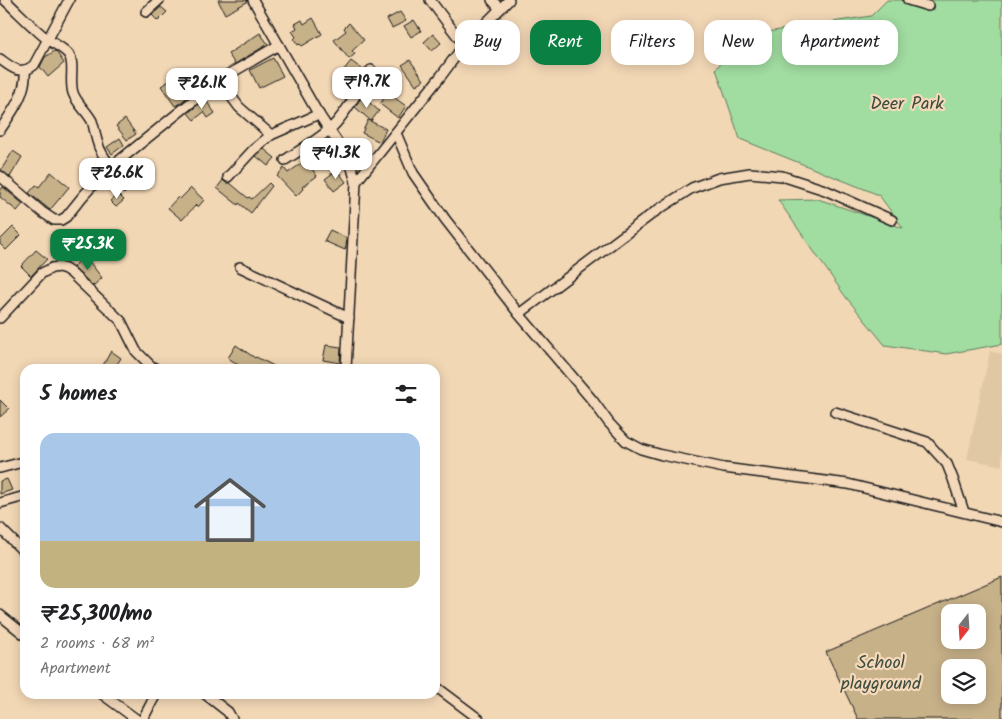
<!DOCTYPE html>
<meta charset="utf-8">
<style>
:root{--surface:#fff;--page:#f6f6f6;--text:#202124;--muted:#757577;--line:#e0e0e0;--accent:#0b8043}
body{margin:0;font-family:Kalam,sans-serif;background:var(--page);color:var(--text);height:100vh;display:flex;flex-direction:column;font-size:19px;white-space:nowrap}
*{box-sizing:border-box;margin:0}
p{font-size:16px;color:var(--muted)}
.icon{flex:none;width:28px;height:28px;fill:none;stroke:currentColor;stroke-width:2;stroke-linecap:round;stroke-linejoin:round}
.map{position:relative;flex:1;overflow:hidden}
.drawer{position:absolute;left:20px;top:364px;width:420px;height:335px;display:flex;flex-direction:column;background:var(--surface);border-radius:15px;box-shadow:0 2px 12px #0003}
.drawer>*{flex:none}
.top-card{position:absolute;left:455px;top:20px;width:471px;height:45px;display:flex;gap:10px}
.needle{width:32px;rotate:197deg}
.controls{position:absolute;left:941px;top:604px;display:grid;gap:10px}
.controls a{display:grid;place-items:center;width:45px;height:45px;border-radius:10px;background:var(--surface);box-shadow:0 2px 12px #0003;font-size:25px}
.price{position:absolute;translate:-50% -42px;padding:0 11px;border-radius:10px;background:#fff;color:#222;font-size:16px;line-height:32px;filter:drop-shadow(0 1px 2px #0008)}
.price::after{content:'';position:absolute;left:50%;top:30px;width:15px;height:11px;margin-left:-8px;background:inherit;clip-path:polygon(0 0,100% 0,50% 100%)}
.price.active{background:var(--accent);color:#fff}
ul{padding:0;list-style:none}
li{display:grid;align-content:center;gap:10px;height:265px;padding:0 20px}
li+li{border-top:1px solid var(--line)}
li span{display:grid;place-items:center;height:155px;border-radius:15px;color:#555}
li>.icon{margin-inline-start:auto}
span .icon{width:90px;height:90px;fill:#fffc;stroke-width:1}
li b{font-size:21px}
h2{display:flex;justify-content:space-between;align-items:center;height:60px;padding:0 20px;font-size:21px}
.tag{padding:0 18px;border-radius:15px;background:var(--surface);box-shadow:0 2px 12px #0003;font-size:18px;line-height:45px}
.tag.active{background:var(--accent);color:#fff}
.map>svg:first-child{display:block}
.built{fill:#e1c8a5}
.green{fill:#a1dca1;stroke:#5e7c5e}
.building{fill:#c7b189;stroke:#1c1c1c;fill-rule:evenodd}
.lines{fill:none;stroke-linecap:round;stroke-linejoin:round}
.minor-casing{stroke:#1c1c1c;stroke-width:12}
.minor{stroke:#f4d8ba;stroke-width:9}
.labels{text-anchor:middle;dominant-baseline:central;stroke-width:4.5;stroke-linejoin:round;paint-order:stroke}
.park-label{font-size:18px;fill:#3d4c3d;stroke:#f4d8ba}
</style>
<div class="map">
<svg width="1002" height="719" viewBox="0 0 1002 719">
<rect width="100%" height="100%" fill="#f2d7b5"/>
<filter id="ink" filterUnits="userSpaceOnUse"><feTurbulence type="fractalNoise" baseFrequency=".02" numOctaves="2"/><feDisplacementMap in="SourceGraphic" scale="10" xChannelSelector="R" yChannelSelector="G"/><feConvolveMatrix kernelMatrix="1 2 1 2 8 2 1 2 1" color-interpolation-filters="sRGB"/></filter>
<g filter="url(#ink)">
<polygon class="built" points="990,351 1002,354 1002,466 967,459"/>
<polygon class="green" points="887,0 1002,0 1002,344 946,354 885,345 845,296 778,200 818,199 903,228 879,195 740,139 716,69 741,36 871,16"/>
<g class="building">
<polygon points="218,0 247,0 247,2 225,14"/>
<polygon points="161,7 167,12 158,21 152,15"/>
<polygon points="400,12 406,21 392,28 387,19"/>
<polygon points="313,18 322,34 302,46 300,44 298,45 294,39 296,37 292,31 297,28 295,24 302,20 304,24"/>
<polygon points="414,20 421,31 411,37 404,26"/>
<polygon points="349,23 364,40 352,51 355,54 349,59 334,40 346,31 344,28"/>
<polygon points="260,33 268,44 235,64 228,54"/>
<polygon points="433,34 441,43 432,51 424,42"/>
<polygon points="55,51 57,53 64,63 48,77 40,67 45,57"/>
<polygon points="273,58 283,76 259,88 250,70"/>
<polygon points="410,60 424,80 416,85 402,65"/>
<polygon points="351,61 363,70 351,86 339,76"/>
<polygon points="190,74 199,88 180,103 175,106 161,86 171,80 174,84"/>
<polygon points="388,93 406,106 398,118 380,104"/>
<polygon points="362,96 379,111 371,121 355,107"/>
<polygon points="205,99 215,113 208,118 204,112 194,120 188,113"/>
<polygon points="125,119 136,134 127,140 116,126"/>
<polygon points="368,120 386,129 380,142 362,133"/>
<polygon points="120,138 124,145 112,154 107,147"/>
<polygon points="264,149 275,158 268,166 256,156"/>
<polygon points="13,151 22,157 10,177 1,170"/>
<polygon points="306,160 317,176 302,187 303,189 296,196 277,176 284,168 288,173"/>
<polygon points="337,170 346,182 334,191 325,179"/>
<polygon points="51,172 69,187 50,210 29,193 36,185 39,187"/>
<polygon points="121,180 129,189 124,194 115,185"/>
<polygon points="223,180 226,183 230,183 248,198 249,197 252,199 269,183 272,186 251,213 239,203 238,205 217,188"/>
<polygon points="3,187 23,204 17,211 0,197 0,191"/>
<polygon points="191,188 204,200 198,207 196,205 182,220 168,208 178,197 180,199"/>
<polygon points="118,194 124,200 116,207 110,201"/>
<polygon points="13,227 21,235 6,250 0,244 0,240"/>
<polygon points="330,230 347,238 346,246 345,250 324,241"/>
<polygon points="36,250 47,259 31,276 21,266"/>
<polygon points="85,256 102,278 93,286 73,267"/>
<polygon points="236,345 255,358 256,357 280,369 245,369 228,358"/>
<polygon points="326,345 341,347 340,363 323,360"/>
<polygon points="111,351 121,358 114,369 101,369"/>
<polygon points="0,400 9,409 0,417"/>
<polygon points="7,479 12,490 0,494 0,481"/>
<path d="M1002 577V719H858L826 652ZM950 612H978V640H950ZM950 668H978V695H950Z"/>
</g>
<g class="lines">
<defs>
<g id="minor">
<path d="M5 0C19 13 32 27 47 39 54 44 64 48 69 55 75 64 69 80 73 93 77 104 87 111 92 121 95 129 95 136 98 144 100 152 106 160 111 167"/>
<polyline points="253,0 316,110 350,161 356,182"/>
<polyline points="430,0 464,45"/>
<polyline points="492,0 500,9"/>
<polyline points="908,0 928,6"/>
<polyline points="146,12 159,0"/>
<path d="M0 59C12 68 21 76 34 65L69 0"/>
<polyline points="219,80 239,107 271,135 319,114"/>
<path d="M0 130C12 112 27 93 25 70"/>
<polyline points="396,133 413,173 445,219 519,314 593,401 609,423 626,441 641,449 662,455 724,468 848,484 1002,522"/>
<path d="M285 160C300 150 325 136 336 123 350 107 360 87 371 70"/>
<polyline points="0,176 42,212 54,220 61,220 66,217 83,196 105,172 219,80 279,45"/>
<polyline points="228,177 253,150 271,135"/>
<polyline points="240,267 349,318"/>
<polyline points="519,314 656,211 692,188 719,178 750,173 782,176 825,190 892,220"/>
<polyline points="0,318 42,273 52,268 59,267 65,269 71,273 121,321 136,351 151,366 156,369"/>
<polyline points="346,369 356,182 441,76 464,45 509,0"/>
<polyline points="835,412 927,442 947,464 953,479 964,512"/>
<polyline points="0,468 23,462 25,466"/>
<polyline points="0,503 25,496"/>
<polyline points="0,528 25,553"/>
<polyline points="0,615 25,635"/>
<polyline points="435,686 479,719"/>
<polyline points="102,694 136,719"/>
<polyline points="205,694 228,712 232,719"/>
<polyline points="143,719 156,694"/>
</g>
</defs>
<use href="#minor" class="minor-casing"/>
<use href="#minor" class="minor"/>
</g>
</g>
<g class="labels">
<g class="park-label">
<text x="907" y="104">Deer Park</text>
<text x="881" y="663">School<tspan x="881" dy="21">playground</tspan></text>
</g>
</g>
</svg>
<div class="controls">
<a><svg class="needle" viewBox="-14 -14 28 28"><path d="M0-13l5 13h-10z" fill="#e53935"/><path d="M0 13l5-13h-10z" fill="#757577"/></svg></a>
<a><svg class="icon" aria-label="layers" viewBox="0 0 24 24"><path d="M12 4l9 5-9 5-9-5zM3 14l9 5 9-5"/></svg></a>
</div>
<b class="price" style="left:367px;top:109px">₹19.7K</b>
<b class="price" style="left:202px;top:110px">₹26.1K</b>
<b class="price" style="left:336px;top:180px">₹41.3K</b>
<b class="price" style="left:117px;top:200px">₹26.6K</b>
<b class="price active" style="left:88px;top:271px">₹25.3K</b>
<div class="top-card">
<a class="tag">Buy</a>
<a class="tag active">Rent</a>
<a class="tag">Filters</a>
<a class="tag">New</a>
<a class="tag">Apartment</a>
</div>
<section class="drawer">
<h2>5 homes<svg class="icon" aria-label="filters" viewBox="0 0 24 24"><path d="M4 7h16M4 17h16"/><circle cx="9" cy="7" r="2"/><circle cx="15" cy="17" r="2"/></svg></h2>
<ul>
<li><span style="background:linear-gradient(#a9c7e8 70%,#c2b280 0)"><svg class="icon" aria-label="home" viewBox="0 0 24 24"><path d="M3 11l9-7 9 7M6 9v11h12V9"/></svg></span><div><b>₹25,300/mo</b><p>2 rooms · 68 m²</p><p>Apartment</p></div></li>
</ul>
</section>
</div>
